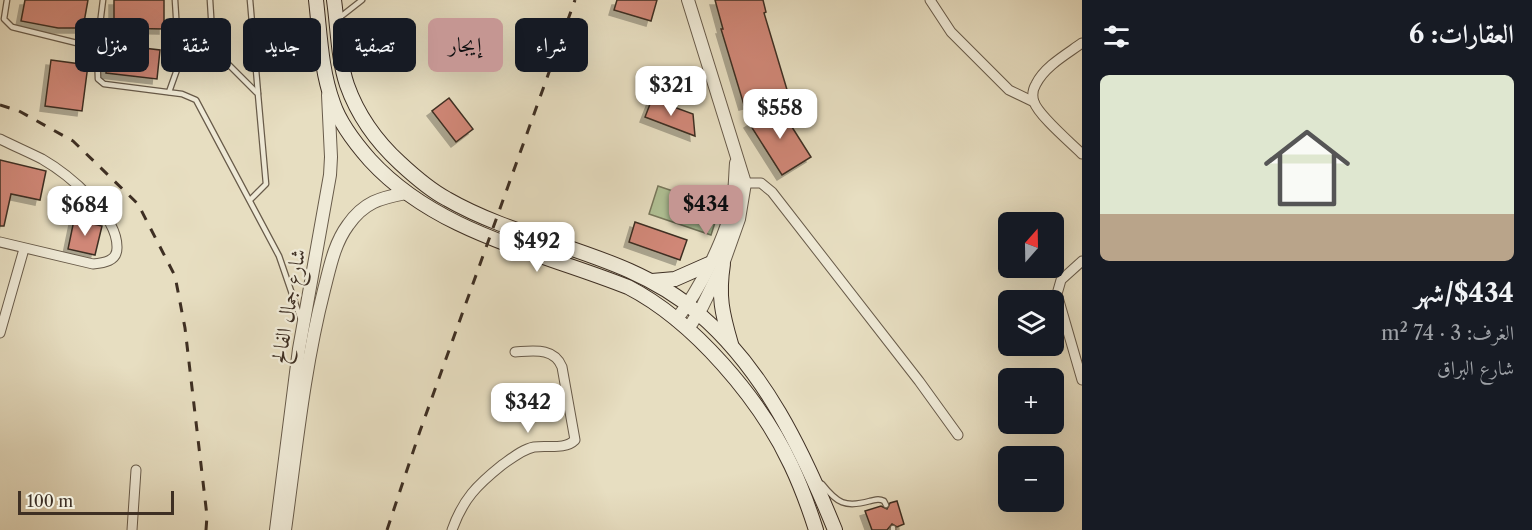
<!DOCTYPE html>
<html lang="ar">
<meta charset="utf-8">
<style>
:root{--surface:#171b24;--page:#20242c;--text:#f1f3f6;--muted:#9ea1a6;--line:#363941;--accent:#c59692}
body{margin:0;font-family:"Libre Caslon Text",Amiri,serif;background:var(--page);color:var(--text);direction:rtl;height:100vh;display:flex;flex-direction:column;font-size:22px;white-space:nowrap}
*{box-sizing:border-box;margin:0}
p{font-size:20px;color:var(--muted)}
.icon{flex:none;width:33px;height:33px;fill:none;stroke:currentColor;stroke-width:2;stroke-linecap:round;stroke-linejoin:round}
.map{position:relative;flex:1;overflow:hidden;direction:ltr}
.panel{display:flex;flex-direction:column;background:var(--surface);width:450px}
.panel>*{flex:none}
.guide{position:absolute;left:18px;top:18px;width:570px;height:54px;direction:rtl;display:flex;gap:12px}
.needle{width:39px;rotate:20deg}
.fabs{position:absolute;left:998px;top:212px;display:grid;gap:12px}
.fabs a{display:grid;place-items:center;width:66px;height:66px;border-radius:9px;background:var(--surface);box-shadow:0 6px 24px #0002;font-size:30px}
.scale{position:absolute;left:18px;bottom:15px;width:156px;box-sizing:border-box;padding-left:6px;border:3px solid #3e2f23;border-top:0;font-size:16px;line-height:21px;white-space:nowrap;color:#3e2f23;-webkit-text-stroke:4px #efead7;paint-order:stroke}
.price{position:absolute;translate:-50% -51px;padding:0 14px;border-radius:12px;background:#fff;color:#222;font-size:20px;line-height:39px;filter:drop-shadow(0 2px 3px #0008)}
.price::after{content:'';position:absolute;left:50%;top:36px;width:18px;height:14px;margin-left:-9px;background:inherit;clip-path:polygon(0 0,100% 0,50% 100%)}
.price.current{background:var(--accent);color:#111}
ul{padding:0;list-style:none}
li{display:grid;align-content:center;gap:12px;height:318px;padding:0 18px}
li+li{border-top:2px solid var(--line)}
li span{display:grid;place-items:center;height:186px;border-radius:9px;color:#555}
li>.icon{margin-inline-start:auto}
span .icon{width:108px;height:108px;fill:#fffc;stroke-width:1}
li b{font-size:26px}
h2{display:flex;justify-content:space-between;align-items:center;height:72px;padding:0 18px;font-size:26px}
.chip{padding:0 21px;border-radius:9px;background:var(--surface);box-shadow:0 6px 24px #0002;font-size:21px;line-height:54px}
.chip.current{background:var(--accent);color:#111}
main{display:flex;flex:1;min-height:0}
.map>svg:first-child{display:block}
.green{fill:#b1c296;stroke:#78785c;stroke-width:1.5}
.building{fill:#d08777;stroke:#3e2f23;stroke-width:1.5;filter:url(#shadow)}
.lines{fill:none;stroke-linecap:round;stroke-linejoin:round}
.service-casing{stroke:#685b4a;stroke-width:7}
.minor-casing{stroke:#685b4a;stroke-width:11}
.tertiary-casing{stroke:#685b4a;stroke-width:14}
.secondary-casing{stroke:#3e2f23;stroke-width:16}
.service{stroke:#efead7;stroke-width:4.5}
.minor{stroke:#efead7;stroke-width:9}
.tertiary{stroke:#efead7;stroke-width:12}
.secondary{stroke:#efead7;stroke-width:14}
.rail{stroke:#3e2f23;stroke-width:3;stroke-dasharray:10 10;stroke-linecap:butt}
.labels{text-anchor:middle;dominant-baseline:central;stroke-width:4.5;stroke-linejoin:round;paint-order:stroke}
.street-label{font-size:21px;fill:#3e2f23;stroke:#efead7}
</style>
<main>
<section class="panel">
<h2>العقارات: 6<svg class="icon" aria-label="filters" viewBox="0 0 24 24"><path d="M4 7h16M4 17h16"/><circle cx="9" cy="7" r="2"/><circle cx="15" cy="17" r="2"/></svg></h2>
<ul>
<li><span style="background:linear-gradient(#dfe7d0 75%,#b9a48a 0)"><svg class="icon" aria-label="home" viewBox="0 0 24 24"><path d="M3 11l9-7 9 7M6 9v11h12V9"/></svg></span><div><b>$434/شهر</b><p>الغرف: 3 · 74 m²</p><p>شارع البراق</p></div></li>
</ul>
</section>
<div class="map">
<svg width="1082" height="530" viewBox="0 0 1082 530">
<defs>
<filter id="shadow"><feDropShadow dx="-5" dy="5" stdDeviation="0" flood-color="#0004"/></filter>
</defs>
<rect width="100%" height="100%" fill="#e7dec1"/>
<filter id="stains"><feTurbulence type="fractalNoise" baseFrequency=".00333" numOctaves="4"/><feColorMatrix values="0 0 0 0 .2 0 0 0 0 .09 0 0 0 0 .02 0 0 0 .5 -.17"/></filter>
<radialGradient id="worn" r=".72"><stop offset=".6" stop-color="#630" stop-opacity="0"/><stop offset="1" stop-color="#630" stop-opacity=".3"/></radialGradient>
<polygon class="green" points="658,186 720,207 711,235 649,214"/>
<g class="building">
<polygon points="25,0 88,0 83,28 58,28 21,21"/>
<polygon points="114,0 164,0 164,29 114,28"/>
<polygon points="617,0 657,0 651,21 614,10"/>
<polygon points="715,0 763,0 766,12 764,13 788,93 744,105 721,29 723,29"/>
<polygon points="109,44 160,50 157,79 106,73"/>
<polygon points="51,60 88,65 82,111 45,106"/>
<polygon points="449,98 473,129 456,142 432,111"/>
<polygon points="652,99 693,114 695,136 645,117"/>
<polygon points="778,105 811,157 782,175 749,123"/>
<polygon points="0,160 46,171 40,200 11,194 4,226 0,226"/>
<polygon points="74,220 102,226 95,255 68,249"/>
<polygon points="635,222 687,240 680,260 629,242"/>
<polygon points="897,501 904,524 897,527 892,524 887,530 872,530 865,511 881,506 887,509 890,503"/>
</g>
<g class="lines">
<defs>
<g id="service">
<polyline points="7,0 4,19 12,27 97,48"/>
<polyline points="103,0 97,48 98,79 104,84 182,94 196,100 279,256 301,320"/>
<polyline points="210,0 213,49 258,94 266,184 250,200"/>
<polyline points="250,0 258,93"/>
<polyline points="339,18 362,0"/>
<polyline points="169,92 179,64 175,0"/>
<path d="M822 484C837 503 845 508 870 501 876 500 878 498 884 501L886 505"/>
<polyline points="893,528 893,530"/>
</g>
<g id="minor">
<polyline points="930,0 951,32 1009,90 1034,102"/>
<path d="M1082 43C1067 54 1045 66 1036 84 1033 89 1032 96 1034 102 1039 116 1070 142 1082 154"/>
<path d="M0 139C14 146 28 152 42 159 68 174 118 215 117 248 117 261 104 263 93 264L0 242"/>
<polyline points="745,183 761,183 772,192 919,381 958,435"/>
<polyline points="1082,261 1061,280 1057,294 1082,380"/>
<polyline points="0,333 24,249"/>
<polyline points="132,530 136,470"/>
<path d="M452 530C463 499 477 485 502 465 512 458 523 449 534 447 547 445 565 450 575 440L562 367C554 347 533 351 515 352"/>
</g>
<g id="tertiary">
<path d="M676 320C699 291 727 237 733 201 735 189 735 176 736 163"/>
<polyline points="688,329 702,307 723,264 739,219 745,183 688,0"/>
<polyline points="276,530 299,349 330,175 331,157 328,95"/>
<path d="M285 530C296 450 304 368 324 290 330 267 334 244 348 225 364 202 380 198 406 193"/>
</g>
<g id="secondary">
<path d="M316 0C320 35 321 70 333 103 340 124 355 143 370 160 438 234 538 251 628 287 694 321 760 399 791 465 801 486 809 508 816 530"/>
<path d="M334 0C338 28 338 58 347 85 358 116 376 141 400 163 414 176 430 190 447 199 527 245 626 251 698 313 764 369 803 451 835 530"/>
<path d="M723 264C718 296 722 313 731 344"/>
<polyline points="652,281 675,279 709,264"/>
</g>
</defs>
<use href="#service" class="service-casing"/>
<use href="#minor" class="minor-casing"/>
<use href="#tertiary" class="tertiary-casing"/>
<use href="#secondary" class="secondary-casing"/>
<use href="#service" class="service"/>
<use href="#minor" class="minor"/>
<use href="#tertiary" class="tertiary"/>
<use href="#secondary" class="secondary"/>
<g class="rail">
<polyline points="0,105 19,111 73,141 138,204 175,276 185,328 207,516 206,530"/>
<polyline points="387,530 420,431 575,0"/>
</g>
</g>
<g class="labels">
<g class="street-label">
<text transform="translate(288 306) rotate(-80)">شارع جمال الفالح</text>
</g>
</g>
<rect width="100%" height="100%" filter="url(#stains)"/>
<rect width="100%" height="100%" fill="url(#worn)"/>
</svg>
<div class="fabs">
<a><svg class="needle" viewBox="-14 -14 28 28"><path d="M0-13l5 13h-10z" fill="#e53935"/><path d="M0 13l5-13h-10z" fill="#9ea1a6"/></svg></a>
<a><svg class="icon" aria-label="layers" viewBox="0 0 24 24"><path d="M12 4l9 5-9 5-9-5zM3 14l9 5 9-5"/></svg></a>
<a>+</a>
<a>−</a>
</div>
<div class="scale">100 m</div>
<b class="price" style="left:671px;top:117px">$321</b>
<b class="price" style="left:780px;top:140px">$558</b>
<b class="price current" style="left:706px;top:236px">$434</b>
<b class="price" style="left:85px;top:237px">$684</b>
<b class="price" style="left:537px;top:273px">$492</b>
<b class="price" style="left:528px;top:434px">$342</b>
<div class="guide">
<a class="chip">شراء</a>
<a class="chip current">إيجار</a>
<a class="chip">تصفية</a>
<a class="chip">جديد</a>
<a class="chip">شقة</a>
<a class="chip">منزل</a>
</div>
</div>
</main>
